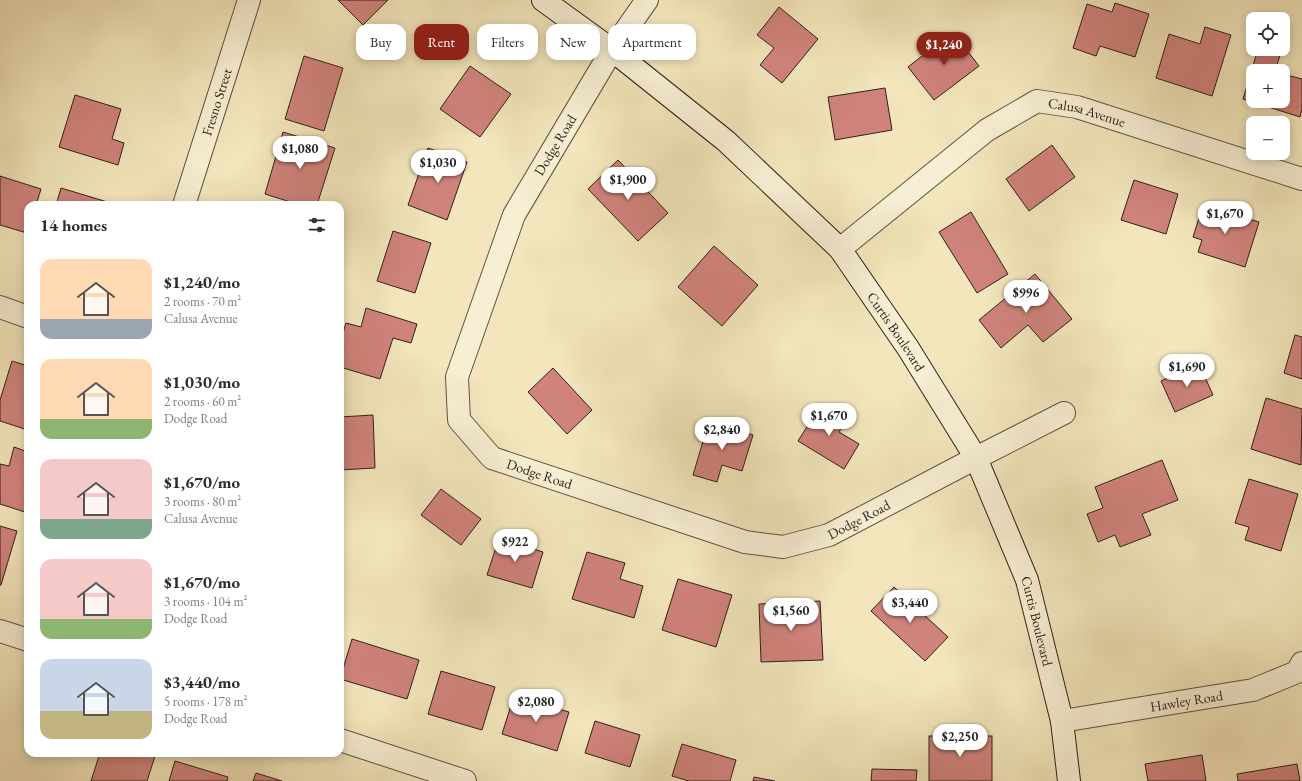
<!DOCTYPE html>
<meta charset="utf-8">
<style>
:root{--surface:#fff;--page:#f2f2f3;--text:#2b2b33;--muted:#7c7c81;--accent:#8f2418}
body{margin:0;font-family:"EB Garamond",serif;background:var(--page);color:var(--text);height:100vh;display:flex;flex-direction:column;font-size:15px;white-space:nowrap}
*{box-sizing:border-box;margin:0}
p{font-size:13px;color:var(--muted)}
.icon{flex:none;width:22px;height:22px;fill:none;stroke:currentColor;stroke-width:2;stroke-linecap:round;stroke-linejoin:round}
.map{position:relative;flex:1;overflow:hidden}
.sheet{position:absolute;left:24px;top:201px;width:320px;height:556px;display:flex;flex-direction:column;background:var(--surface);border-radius:12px;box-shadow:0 2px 10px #0003}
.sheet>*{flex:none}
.guide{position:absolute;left:356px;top:24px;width:380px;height:36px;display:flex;gap:8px}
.buttons{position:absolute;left:1246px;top:12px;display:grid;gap:8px}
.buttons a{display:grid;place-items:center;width:44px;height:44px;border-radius:8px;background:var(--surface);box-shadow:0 2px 10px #0003;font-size:20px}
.price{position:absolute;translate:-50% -34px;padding:0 9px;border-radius:14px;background:#fff;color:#222;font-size:13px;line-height:26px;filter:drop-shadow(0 1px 2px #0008)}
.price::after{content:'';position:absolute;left:50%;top:24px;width:12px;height:9px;margin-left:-6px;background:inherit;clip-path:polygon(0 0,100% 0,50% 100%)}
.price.active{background:var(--accent);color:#fff}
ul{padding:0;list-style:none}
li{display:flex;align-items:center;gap:12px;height:100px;padding:0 16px}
li span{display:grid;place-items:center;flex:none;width:112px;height:80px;border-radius:12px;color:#555}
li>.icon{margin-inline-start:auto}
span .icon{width:48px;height:48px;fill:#fffc;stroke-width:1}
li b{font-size:17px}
h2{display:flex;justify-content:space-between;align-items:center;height:48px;padding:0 16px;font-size:17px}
.tag{padding:0 14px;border-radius:12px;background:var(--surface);box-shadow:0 2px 10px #0003;font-size:14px;line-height:36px}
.tag.active{background:var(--accent);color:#fff}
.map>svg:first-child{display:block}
.building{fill:#d0837c;stroke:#2f2019}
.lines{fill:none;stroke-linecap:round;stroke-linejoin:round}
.street-casing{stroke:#605242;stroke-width:24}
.secondary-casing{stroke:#2f2019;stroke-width:24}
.street{stroke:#f7efd3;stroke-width:22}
.secondary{stroke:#f7efd3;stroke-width:22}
.labels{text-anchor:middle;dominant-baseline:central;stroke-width:3;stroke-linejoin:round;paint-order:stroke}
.street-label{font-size:14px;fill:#2f2019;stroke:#f7efd3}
</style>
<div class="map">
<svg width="1302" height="781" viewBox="0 0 1302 781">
<rect width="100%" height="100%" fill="#f3e6bc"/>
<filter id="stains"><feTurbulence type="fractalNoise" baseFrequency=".005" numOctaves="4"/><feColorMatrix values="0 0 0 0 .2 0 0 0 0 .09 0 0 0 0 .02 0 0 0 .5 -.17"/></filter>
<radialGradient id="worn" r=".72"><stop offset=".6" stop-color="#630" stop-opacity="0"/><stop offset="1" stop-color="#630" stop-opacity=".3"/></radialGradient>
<g class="building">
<polygon points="338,0 388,0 363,25"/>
<polygon points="1115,3 1149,14 1135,57 1100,46 1096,56 1073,48 1087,4 1112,12"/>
<polygon points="779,7 818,39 782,83 760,65 774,48 757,35"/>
<polygon points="1205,27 1231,35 1212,96 1156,78 1169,34 1200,44"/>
<polygon points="953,32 979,66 934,100 908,67"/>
<polygon points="1258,49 1273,49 1281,52 1275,71 1253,71 1253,101 1283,101 1283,74 1302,79 1302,109 1300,117 1243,99"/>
<polygon points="304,56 343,68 324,131 285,119"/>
<polygon points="470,66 511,94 480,137 440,109"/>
<polygon points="885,88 892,130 835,140 828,97"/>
<polygon points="75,95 121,109 112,139 124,143 118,165 59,147"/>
<polygon points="283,132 335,148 317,205 300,205 265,194"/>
<polygon points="1052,145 1075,177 1029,211 1006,179"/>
<polygon points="428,148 467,162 447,220 408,205"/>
<polygon points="618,160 668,213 638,241 588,189"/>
<polygon points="0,176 41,189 36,205 28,205 28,229 27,233 0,225"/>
<polygon points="1134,180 1178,194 1166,234 1121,220"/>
<polygon points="61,188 114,204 114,205 56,205"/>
<polygon points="1203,205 1259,222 1245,267 1198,252 1202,240 1193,237"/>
<polygon points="971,212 1008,274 977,293 939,232"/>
<polygon points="393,231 431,243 415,293 377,281"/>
<polygon points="714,246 758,285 722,326 678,287"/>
<polygon points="1035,274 1072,319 1043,342 1028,325 1001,348 979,320"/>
<polygon points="366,308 417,324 411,343 393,338 380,379 340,367 340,342 346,323 361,327"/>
<polygon points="1295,335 1302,337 1302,379 1284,373"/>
<polygon points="12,361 28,366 28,430 0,421 0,400"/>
<polygon points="1199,364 1213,395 1175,412 1161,381"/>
<polygon points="553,368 592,410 567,434 528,392"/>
<polygon points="1266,398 1302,409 1301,465 1251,449"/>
<polygon points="822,403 848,418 839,432 859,444 844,469 798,441"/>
<polygon points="373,415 375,468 340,470 340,417"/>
<polygon points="709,421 753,435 742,471 722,465 717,482 693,475"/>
<polygon points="14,447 28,452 28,513 0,504 0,464 9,466"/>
<polygon points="1162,460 1178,500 1142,514 1151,535 1120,547 1115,535 1098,542 1087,514 1103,508 1095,487"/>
<polygon points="1249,479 1298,494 1281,551 1245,540 1249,527 1235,523"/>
<polygon points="441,489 481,519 461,545 421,515"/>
<polygon points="0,526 17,531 1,585 0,585"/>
<polygon points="499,538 543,552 532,588 487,575"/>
<polygon points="587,552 625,563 620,579 643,586 634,618 572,599"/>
<polygon points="678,579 732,595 716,647 662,630"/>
<polygon points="894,587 948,637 925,661 871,611"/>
<polygon points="820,601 823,660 761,662 759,604"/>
<polygon points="352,639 419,660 407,699 340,679"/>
<polygon points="441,671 495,687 482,730 428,714"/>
<polygon points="514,696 569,712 557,751 502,734"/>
<polygon points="595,721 640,735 630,767 585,753"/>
<rect x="929" y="736" width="63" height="45"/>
<polygon points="682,744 736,760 730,781 689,781 672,776"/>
<polygon points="100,753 119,753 131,757 133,753 156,753 147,781 91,781"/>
<polygon points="1202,755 1206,781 1148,781 1145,764"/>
<polygon points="175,761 228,777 227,781 169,781"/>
<polygon points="1297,764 1300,781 1238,781 1237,774"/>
<polygon points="872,769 917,770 916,781 871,781"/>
<polygon points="256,773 282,781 253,781"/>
<polygon points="754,777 775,781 753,781"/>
</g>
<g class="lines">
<defs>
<g id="street">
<path id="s1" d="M647 0 612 50 514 215 457 377 459 420 492 458 745 542 783 547 829 535 976 458 1064 413"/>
<path id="s2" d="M184 205 249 0"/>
<path id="s3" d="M840 249 987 130 1037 101 1077 107 1302 179"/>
<polyline points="0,307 28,317"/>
<polyline points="0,631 28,640"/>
<path id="s4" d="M1062 721 1253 690 1297 672 1302 663"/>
<polyline points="340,740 465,781"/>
</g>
<g id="secondary">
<path id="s5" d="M543 0 612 50 726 141 840 249 908 348 976 458 1027 580 1062 721 1069 781"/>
</g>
</defs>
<use href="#street" class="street-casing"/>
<use href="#secondary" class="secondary-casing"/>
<use href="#street" class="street"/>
<use href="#secondary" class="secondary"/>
</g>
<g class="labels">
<g class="street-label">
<text stroke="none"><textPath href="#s2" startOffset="108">Fresno Street</textPath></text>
<text stroke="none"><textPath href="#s3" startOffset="298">Calusa Avenue</textPath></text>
<text transform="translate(555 145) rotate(-59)">Dodge Road</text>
<text stroke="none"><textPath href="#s5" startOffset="488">Curtis Boulevard</textPath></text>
<text stroke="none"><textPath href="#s1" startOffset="568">Dodge Road</textPath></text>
<text stroke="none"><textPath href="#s1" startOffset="904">Dodge Road</textPath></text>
<text stroke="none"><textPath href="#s5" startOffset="812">Curtis Boulevard</textPath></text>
<text stroke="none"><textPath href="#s4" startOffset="126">Hawley Road</textPath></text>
</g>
</g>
<rect width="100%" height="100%" filter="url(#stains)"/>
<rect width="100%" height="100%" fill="url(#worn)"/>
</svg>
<div class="buttons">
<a><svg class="icon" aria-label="locate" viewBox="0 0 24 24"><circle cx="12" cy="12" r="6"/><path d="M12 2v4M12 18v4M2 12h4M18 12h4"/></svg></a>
<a>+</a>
<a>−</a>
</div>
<b class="price active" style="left:944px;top:66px">$1,240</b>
<b class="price" style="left:300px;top:170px">$1,080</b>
<b class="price" style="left:438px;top:184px">$1,030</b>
<b class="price" style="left:628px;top:201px">$1,900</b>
<b class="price" style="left:1225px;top:235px">$1,670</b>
<b class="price" style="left:1026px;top:314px">$996</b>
<b class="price" style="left:1187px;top:388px">$1,690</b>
<b class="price" style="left:829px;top:437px">$1,670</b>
<b class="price" style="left:722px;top:451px">$2,840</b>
<b class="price" style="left:515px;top:563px">$922</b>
<b class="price" style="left:910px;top:624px">$3,440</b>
<b class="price" style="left:791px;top:632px">$1,560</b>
<b class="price" style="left:536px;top:723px">$2,080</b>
<b class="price" style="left:960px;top:758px">$2,250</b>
<div class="guide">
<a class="tag">Buy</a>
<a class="tag active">Rent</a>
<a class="tag">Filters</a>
<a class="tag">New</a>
<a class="tag">Apartment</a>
</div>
<section class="sheet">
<h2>14 homes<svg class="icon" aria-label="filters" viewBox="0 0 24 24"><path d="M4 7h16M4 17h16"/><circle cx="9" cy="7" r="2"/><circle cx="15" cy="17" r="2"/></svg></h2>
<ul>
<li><span style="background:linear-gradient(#ffd9b3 75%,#9aa5b1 0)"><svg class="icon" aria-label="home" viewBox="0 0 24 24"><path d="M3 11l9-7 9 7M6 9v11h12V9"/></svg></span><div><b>$1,240/mo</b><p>2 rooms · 70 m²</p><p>Calusa Avenue</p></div></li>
<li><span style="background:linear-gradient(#ffd9b3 75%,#8fb573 0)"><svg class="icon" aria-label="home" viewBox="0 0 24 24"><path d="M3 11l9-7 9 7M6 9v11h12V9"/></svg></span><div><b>$1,030/mo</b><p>2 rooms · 60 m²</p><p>Dodge Road</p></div></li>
<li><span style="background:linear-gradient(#f6c9c9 75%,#7fa58c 0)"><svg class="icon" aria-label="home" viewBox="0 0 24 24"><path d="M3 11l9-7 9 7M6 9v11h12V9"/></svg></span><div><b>$1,670/mo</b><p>3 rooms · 80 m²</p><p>Calusa Avenue</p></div></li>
<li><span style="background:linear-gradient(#f6c9c9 75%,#8fb573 0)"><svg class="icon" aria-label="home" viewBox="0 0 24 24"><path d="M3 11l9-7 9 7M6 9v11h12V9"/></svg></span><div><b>$1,670/mo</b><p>3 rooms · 104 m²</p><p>Dodge Road</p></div></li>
<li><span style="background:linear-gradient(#c9d6e8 65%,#c2b280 0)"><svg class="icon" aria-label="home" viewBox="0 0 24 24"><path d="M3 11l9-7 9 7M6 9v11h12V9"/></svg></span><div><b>$3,440/mo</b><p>5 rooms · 178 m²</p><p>Dodge Road</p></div></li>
</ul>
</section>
</div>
